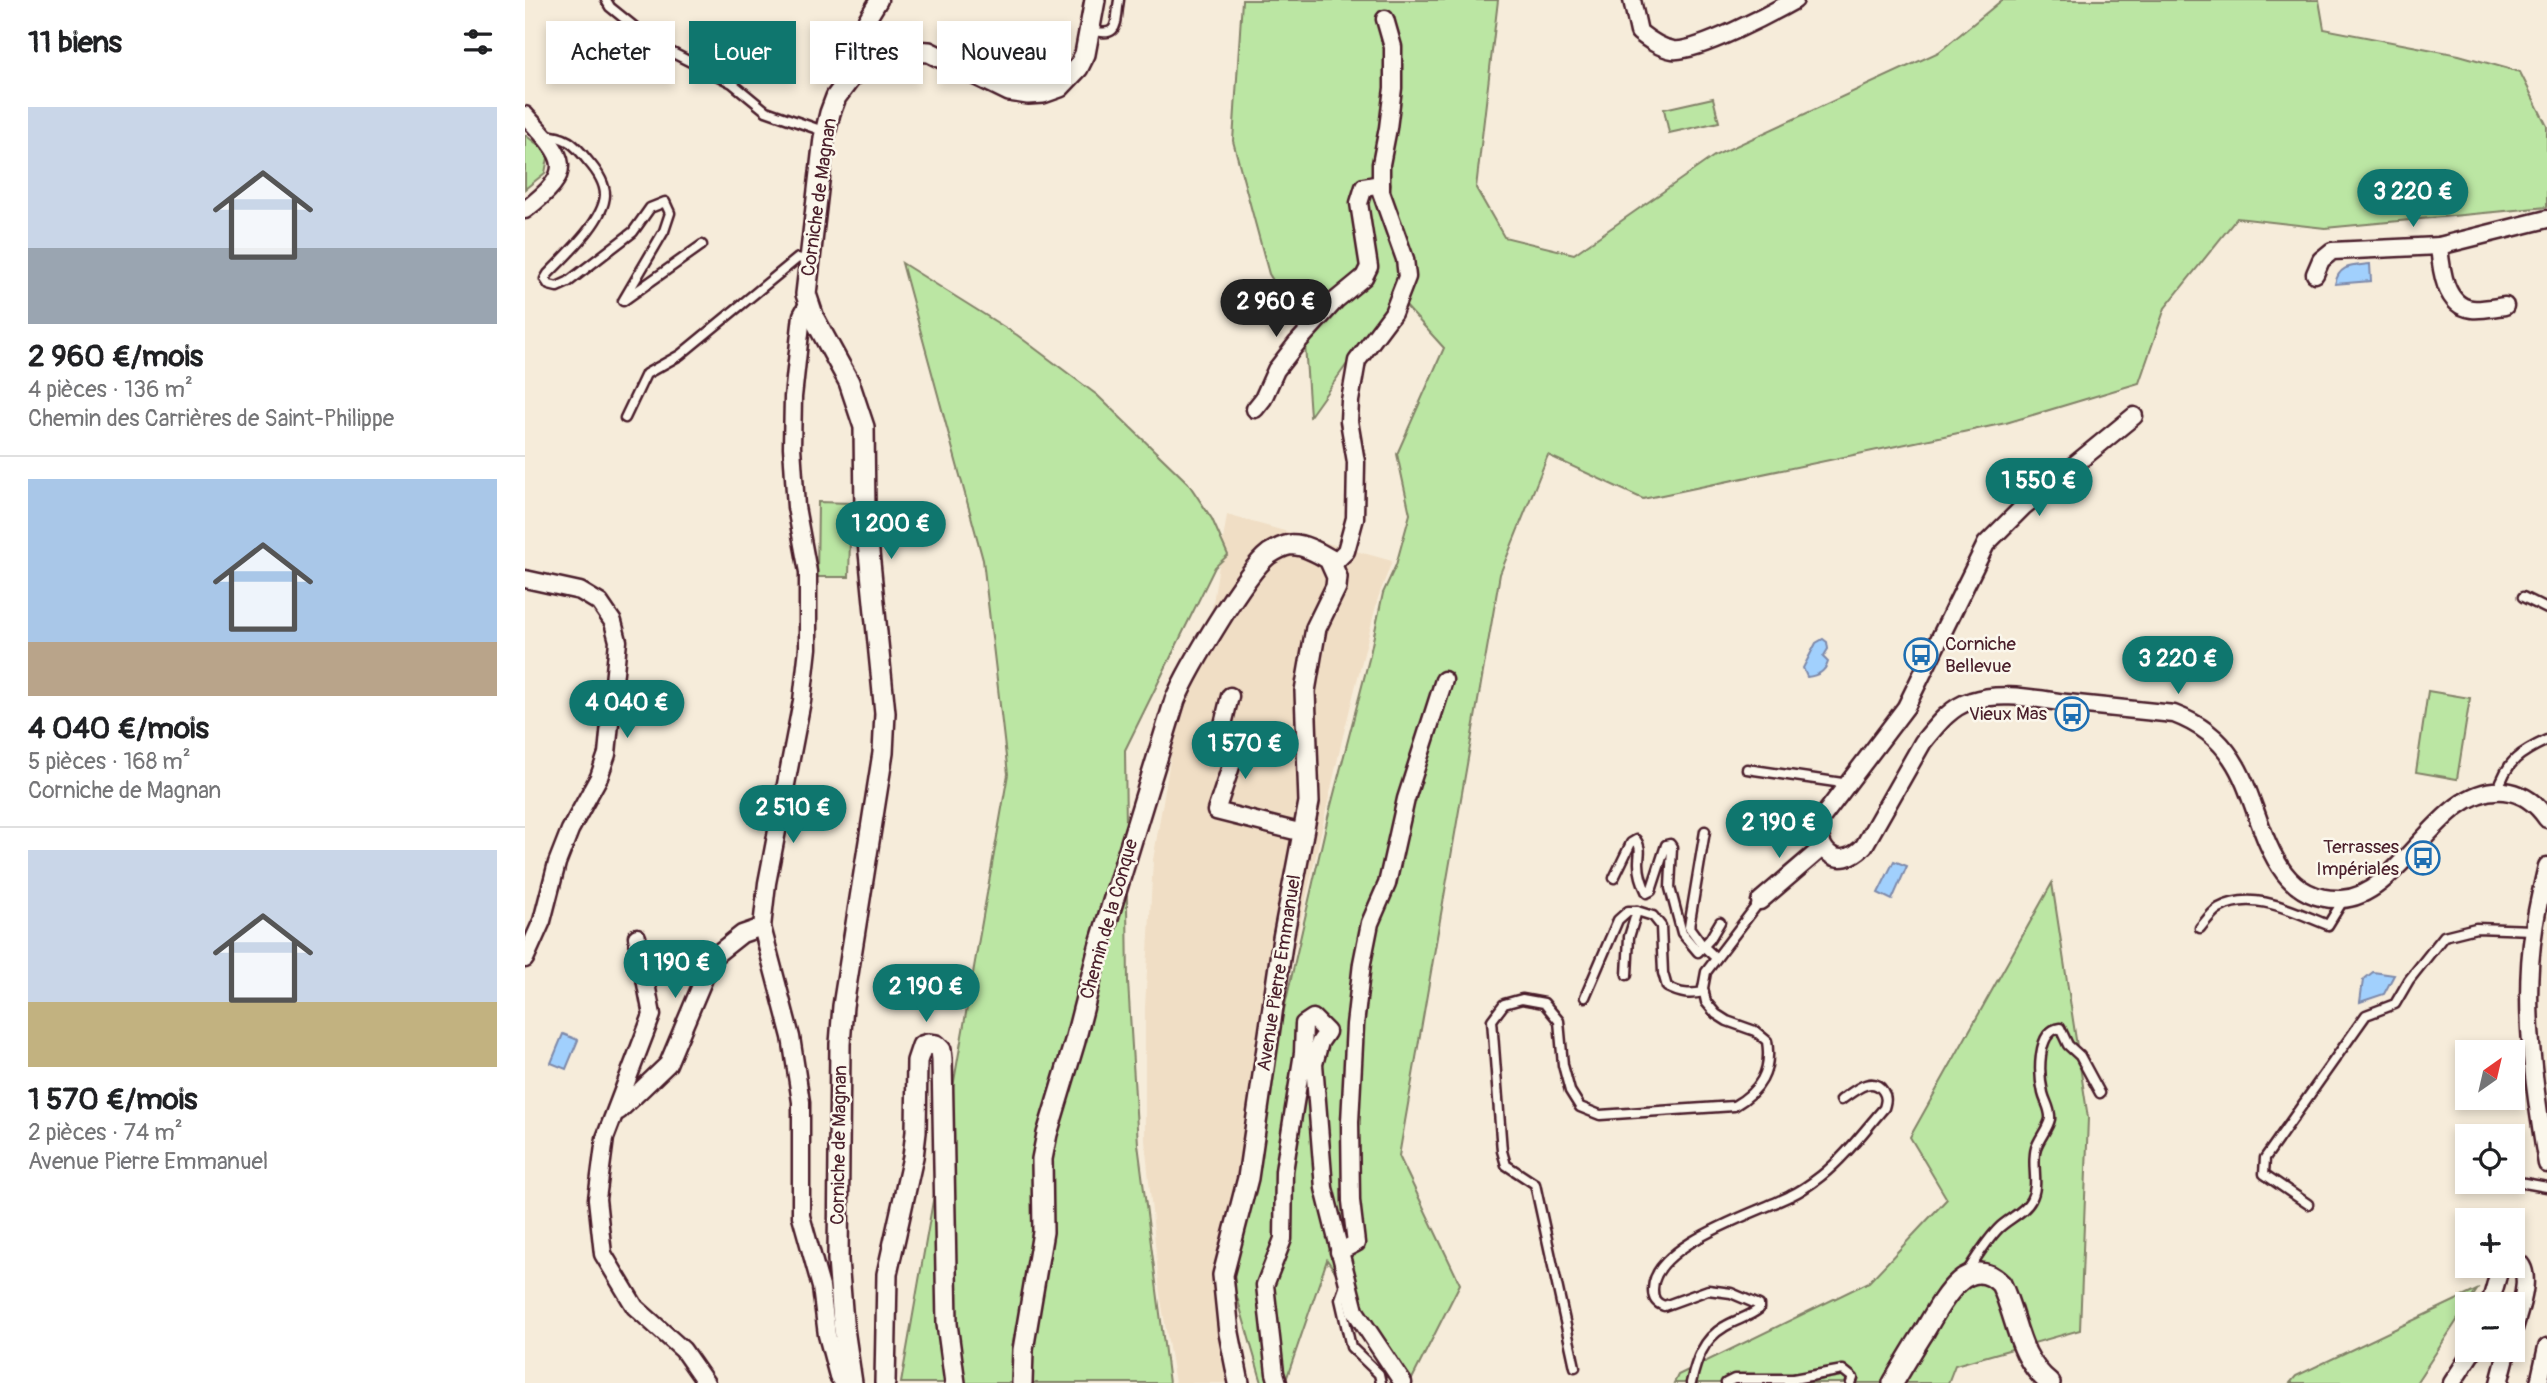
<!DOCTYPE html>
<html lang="fr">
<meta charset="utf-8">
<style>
:root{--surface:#fff;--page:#f6f6f6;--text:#202124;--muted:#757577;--line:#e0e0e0;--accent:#0f766e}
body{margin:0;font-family:Pangolin,sans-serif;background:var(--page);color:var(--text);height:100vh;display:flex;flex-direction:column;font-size:26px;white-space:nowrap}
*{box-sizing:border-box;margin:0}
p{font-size:23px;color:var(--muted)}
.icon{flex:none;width:38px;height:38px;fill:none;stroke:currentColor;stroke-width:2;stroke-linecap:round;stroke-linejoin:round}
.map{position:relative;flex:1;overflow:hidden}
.sheet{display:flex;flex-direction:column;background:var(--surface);width:525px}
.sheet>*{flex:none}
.banner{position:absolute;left:21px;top:21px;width:665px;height:63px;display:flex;gap:14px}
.needle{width:46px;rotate:34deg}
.buttons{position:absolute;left:1930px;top:1040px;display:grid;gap:14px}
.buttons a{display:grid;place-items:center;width:70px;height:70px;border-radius:0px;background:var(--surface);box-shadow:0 4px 10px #0003;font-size:35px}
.price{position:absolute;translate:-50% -60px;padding:0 16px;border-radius:24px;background:var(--accent);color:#fff;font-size:23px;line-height:46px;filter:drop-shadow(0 2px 4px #0008)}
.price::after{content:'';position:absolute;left:50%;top:42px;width:21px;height:16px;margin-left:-10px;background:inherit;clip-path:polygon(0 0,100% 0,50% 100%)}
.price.selected{background:#222;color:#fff}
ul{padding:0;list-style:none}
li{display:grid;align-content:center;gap:14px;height:371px;padding:0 28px}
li+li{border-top:2px solid var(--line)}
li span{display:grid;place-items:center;height:217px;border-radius:0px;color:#555}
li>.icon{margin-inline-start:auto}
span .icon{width:126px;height:126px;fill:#fffc;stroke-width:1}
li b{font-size:30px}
h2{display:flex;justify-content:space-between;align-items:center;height:84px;padding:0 28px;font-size:30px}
.chip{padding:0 24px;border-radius:0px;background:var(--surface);box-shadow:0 4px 10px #0003;font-size:24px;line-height:63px}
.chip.selected{background:var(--accent);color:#fff}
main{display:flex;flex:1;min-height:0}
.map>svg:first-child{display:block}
.built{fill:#f0dec5}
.green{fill:#bbe6a3;stroke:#828267;stroke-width:2}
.water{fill:#a1d0fd;stroke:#7e89a9;stroke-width:2}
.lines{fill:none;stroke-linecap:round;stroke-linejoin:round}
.service-casing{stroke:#4a1f2b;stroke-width:13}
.minor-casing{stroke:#4a1f2b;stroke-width:21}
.tertiary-casing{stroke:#4a1f2b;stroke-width:24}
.service{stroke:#fbf7ec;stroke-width:8}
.minor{stroke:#fbf7ec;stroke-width:16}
.tertiary{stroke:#fbf7ec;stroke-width:19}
.labels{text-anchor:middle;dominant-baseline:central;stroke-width:5;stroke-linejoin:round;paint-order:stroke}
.street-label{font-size:19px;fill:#4a1f2b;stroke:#fbf7ec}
.poi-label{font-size:19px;fill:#4a1f2b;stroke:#fbf7ec;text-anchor:end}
</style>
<main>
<section class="sheet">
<h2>11 biens<svg class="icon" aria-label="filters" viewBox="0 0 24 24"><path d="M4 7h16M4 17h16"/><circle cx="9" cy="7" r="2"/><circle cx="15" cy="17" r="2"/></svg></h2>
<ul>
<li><span style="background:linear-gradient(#c9d6e8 65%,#9aa5b1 0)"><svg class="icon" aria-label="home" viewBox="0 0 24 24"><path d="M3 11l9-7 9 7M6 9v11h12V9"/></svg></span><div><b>2 960 €/mois</b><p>4 pièces · 136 m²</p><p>Chemin des Carrières de Saint-Philippe</p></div></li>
<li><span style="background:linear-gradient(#a9c7e8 75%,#b9a48a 0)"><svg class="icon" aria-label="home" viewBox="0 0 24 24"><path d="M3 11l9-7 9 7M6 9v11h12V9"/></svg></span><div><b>4 040 €/mois</b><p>5 pièces · 168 m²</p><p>Corniche de Magnan</p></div></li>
<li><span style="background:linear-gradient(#c9d6e8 70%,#c2b280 0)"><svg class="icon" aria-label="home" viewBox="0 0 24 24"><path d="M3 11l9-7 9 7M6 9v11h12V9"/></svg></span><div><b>1 570 €/mois</b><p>2 pièces · 74 m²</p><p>Avenue Pierre Emmanuel</p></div></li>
</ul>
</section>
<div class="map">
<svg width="2022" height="1383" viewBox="0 0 2022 1383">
<rect width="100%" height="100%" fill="#f6ecda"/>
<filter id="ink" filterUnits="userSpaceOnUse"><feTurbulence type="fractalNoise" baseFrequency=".0143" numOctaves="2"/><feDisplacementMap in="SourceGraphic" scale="14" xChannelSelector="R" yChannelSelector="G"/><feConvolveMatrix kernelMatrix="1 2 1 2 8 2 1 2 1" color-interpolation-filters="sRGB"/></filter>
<g filter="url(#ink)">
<polygon class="built" points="702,515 867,561 853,598 818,736 713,1197 713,1383 650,1383 635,1294 620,1140 620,1008 628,860 651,725 686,615"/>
<g class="green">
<polygon points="717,0 973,0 951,188 979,237 1049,254 1189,156 1414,52 1477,0 1794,0 1799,29 1934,55 1995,72 2022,126 2022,207 1800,228 1712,218 1640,308 1614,383 1481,423 1118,499 1023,455 975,574 874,1156 935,1284 887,1379 802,1260 760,1383 737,1383 705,1273 739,1097 803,817 844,659 858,593 871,565 885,514 872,454 919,348 871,295 785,416 779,330 744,274 708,141"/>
<polygon points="1188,98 1194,122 1144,133 1139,109"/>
<polygon points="0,135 24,153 20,173 0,189"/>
<polygon points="377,263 492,335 572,395 663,483 687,519 703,555 690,567 600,750 603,982 613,1144 644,1383 376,1383 483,774 458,560"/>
<polygon points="293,502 326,503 324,577 292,577"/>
<polygon points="1903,691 1945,698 1932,779 1891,772"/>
<polygon points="1527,883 1563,1118 1555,1330 1430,1365 1423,1383 1149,1383 1153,1375 1344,1282 1422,1199 1385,1137"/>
<polygon points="1952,1290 1891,1383 1765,1383 1771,1376"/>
</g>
<g class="water">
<path d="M1845 264 1846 281 1810 284C1814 264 1828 266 1845 264Z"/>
<path d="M1298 639 1302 642 1303 649 1298 657 1303 662C1300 672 1293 676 1282 677L1278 668 1291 643Z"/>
<polygon points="1369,861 1382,866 1367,900 1353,893"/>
<polygon points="1848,972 1869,975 1859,994 1835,1002 1838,980"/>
<polygon points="38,1034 53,1040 41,1069 26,1063"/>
</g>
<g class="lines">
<defs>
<g id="service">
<polyline points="81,0 85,7 132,45 207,83 241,111 301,132"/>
<path d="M565 30C596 39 590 22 594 0"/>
<path d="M18 135C41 136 49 143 63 161 71 170 80 182 80 195 79 221 40 256 23 274L20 279 24 285 32 287 43 282 108 232 125 208 140 202 145 213 139 231 98 301 177 245"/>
<polyline points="100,418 121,374 155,355 273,258 284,261"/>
<polyline points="1998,597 2022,609"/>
<polyline points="1222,769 1324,784"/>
<path d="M1973 791C1981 761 1996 752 2022 740"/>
<polyline points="1180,831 1164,927 1178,946 1191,958"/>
<path d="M1089 878 1106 843 1111 840C1117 848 1114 854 1114 863 1114 873 1118 885 1122 893L1126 891 1141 845 1145 844 1147 847 1145 888 1157 933 1173 952 1185 939 1195 922"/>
<path d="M1675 928C1680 922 1687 912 1694 908 1729 889 1769 912 1803 925L1819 899"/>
<path d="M1102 975 1104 937 1112 911 1128 916 1136 926 1138 973 1142 987C1156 994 1164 995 1179 992"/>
<polyline points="1060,997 1093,920 1103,911 1112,911"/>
<polyline points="1988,1181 2022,1187"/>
<polyline points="1783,1204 1739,1174 1740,1158 1841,1015 1870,1004 1884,980 1919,936 1951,928 2008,930"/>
<path d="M1442 1272C1452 1257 1461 1241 1474 1228 1483 1219 1500 1212 1506 1200 1515 1184 1506 1165 1511 1148 1514 1138 1523 1129 1525 1119 1526 1109 1520 1102 1518 1093 1514 1076 1511 1031 1535 1028L1543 1045 1555 1056 1575 1093"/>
<polyline points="820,1285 815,1299 826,1347 854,1374 856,1383"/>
<path d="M1050 1367 1010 1184 981 1165 977 1151 967 1020 979 1004 997 999 1019 1003 1034 1021 1038 1065 1045 1091 1055 1107 1075 1115 1209 1106C1235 1091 1247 1072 1242 1041L1230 1031 1202 1021 1191 1014 1181 1002 1178 988 1181 972 1235 901"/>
<path d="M1166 1383C1171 1361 1178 1339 1199 1327 1210 1320 1224 1317 1234 1309V1305L1206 1293 1183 1290 1139 1306C1131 1303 1128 1299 1128 1290 1127 1245 1231 1213 1265 1196 1276 1191 1287 1183 1296 1176 1320 1157 1339 1131 1359 1108 1361 1101 1362 1097 1358 1091 1347 1074 1328 1092 1316 1100"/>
<polyline points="1201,1383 1209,1379 1268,1379 1318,1370 1328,1378 1326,1383"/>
</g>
<g id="minor">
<path d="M1107 0 1114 32C1124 40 1135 48 1148 50 1171 53 1247 13 1270 0"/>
<polyline points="326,77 320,67 321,54 354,0"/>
<path d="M0 115C41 159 52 170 0 210"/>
<path d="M1914 246C1916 267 1919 306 1947 309 1957 310 1970 307 1980 306"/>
<polyline points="1790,274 1796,260 1807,251 1914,246 2022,219"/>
<polyline points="283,304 277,315 268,397 267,447 271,507 283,572 283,648 277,701 242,883 237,927 266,1037 276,1102 276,1216 296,1287 302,1335 313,1376 318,1383"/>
<polyline points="730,409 738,399 751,370 772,343 811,300 839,277 844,267 834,203 839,187 856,184"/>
<path d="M1609 416 1498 507 1461 544 1381 707 1296 819C1289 852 1314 872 1339 846L1398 742C1411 726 1425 707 1446 701 1477 691 1510 699 1542 703 1578 707 1613 710 1649 714 1673 723 1693 737 1707 759 1739 806 1739 902 1816 899 1876 897 1914 784 1979 791 1998 793 2012 804 2022 819"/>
<polyline points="808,564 821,551 830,518 831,462 824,421 825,401 832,361 868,313 882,277 880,259 856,192 856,164 863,128 868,88 868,47 860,19"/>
<polyline points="0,579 55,591 75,603 88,622 93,641 82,754 74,777 45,830 32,863 17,921 0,959"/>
<polyline points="705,696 695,737 710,754 691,811 778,833"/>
<path d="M2022 866C2017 887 2012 908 2009 929 1997 1005 2009 1088 2022 1164"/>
<polyline points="1235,901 1298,847"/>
<polyline points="112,937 127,1015 80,1138 72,1199 78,1254 110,1307 158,1350 181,1383"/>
<polyline points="94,1111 143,1064 188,957 217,934 237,927"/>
<polyline points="814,1252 831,1243 826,1201 825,1122 830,1025 837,963 845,923 862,884 881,799 919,680"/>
<path d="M1988 1259C2012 1269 1993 1313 1988 1332"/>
<polyline points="1965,1304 1976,1265"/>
<polyline points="753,1383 750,1373 740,1285 758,1239 759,1171 778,1053 779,1024 788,1018 802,1032 795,1042 789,1064 799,1188 830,1311 878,1383"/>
<polyline points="1927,1383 1949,1349"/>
<polyline points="1974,1383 1983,1349"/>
<polyline points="2014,1383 2022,1347"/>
</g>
<g id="tertiary">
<polyline points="327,1383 318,1322 313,1260 315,1044 318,1006 358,753 360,713 340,512 339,427 324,382 289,318 281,294 299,138 305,113 311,97 326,77 339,68 369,54 386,51 404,52 484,91 503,94 518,93 535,87 553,68 560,54 570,0"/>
<polyline points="360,1383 362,1274 388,1157 391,1132 392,1061 397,1046 403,1044 411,1045 416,1050 417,1059 422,1324 430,1383"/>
<path d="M497 1383 498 1350 518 1232 517 1159 522 1134 550 1041 574 947 650 700C663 670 720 572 744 554 749 551 758 546 764 545 777 543 794 553 804 559L812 577 811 587 791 628 780 691 784 802 758 938 723 1178 698 1275 704 1333 714 1383"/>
<path d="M1368 1383C1378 1366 1388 1349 1399 1332 1414 1307 1441 1249 1476 1284 1493 1319 1492 1357 1525 1383"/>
</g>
</defs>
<use href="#service" class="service-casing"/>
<use href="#minor" class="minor-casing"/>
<use href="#tertiary" class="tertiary-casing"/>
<use href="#service" class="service"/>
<use href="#minor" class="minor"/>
<use href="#tertiary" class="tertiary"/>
</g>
</g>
<defs>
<symbol id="bus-ring" viewBox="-11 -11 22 22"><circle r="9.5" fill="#fbf7ec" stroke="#1f6fb2" stroke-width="1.5"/><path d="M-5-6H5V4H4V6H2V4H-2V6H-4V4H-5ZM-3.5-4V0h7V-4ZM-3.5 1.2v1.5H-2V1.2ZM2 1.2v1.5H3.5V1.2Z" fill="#1f6fb2"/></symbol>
</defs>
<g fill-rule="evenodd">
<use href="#bus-ring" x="1377" y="636" width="38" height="38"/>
<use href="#bus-ring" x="1528" y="695" width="38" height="38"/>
<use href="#bus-ring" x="1879" y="839" width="38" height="38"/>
</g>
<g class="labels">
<g class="street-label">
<text transform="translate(294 197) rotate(-82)">Corniche de Magnan</text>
<text transform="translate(584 919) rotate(-74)">Chemin de la Conque</text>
<text transform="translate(754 973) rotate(-81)">Avenue Pierre Emmanuel</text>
<text transform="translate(314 1145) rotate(-89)">Corniche de Magnan</text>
</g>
<g class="poi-label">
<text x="1420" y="644" text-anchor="start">Corniche<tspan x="1420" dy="22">Bellevue</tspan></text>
<text x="1522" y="714">Vieux Mas</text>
<text x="1874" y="847">Terrasses<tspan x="1874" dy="22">Impériales</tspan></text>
</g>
</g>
</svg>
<div class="buttons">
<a><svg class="needle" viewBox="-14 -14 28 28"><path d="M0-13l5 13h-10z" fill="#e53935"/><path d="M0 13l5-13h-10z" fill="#757577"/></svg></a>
<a><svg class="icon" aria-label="locate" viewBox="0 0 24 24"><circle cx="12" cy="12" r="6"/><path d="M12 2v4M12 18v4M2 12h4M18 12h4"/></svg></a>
<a>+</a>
<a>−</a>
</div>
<b class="price" style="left:1888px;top:229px">3 220 €</b>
<b class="price selected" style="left:751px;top:339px">2 960 €</b>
<b class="price" style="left:1514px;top:518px">1 550 €</b>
<b class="price" style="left:366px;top:561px">1 200 €</b>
<b class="price" style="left:1653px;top:696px">3 220 €</b>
<b class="price" style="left:102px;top:740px">4 040 €</b>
<b class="price" style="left:720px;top:781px">1 570 €</b>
<b class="price" style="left:268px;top:845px">2 510 €</b>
<b class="price" style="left:1254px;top:860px">2 190 €</b>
<b class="price" style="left:150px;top:1000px">1 190 €</b>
<b class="price" style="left:401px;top:1024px">2 190 €</b>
<div class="banner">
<a class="chip">Acheter</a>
<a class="chip selected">Louer</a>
<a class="chip">Filtres</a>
<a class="chip">Nouveau</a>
</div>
</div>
</main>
